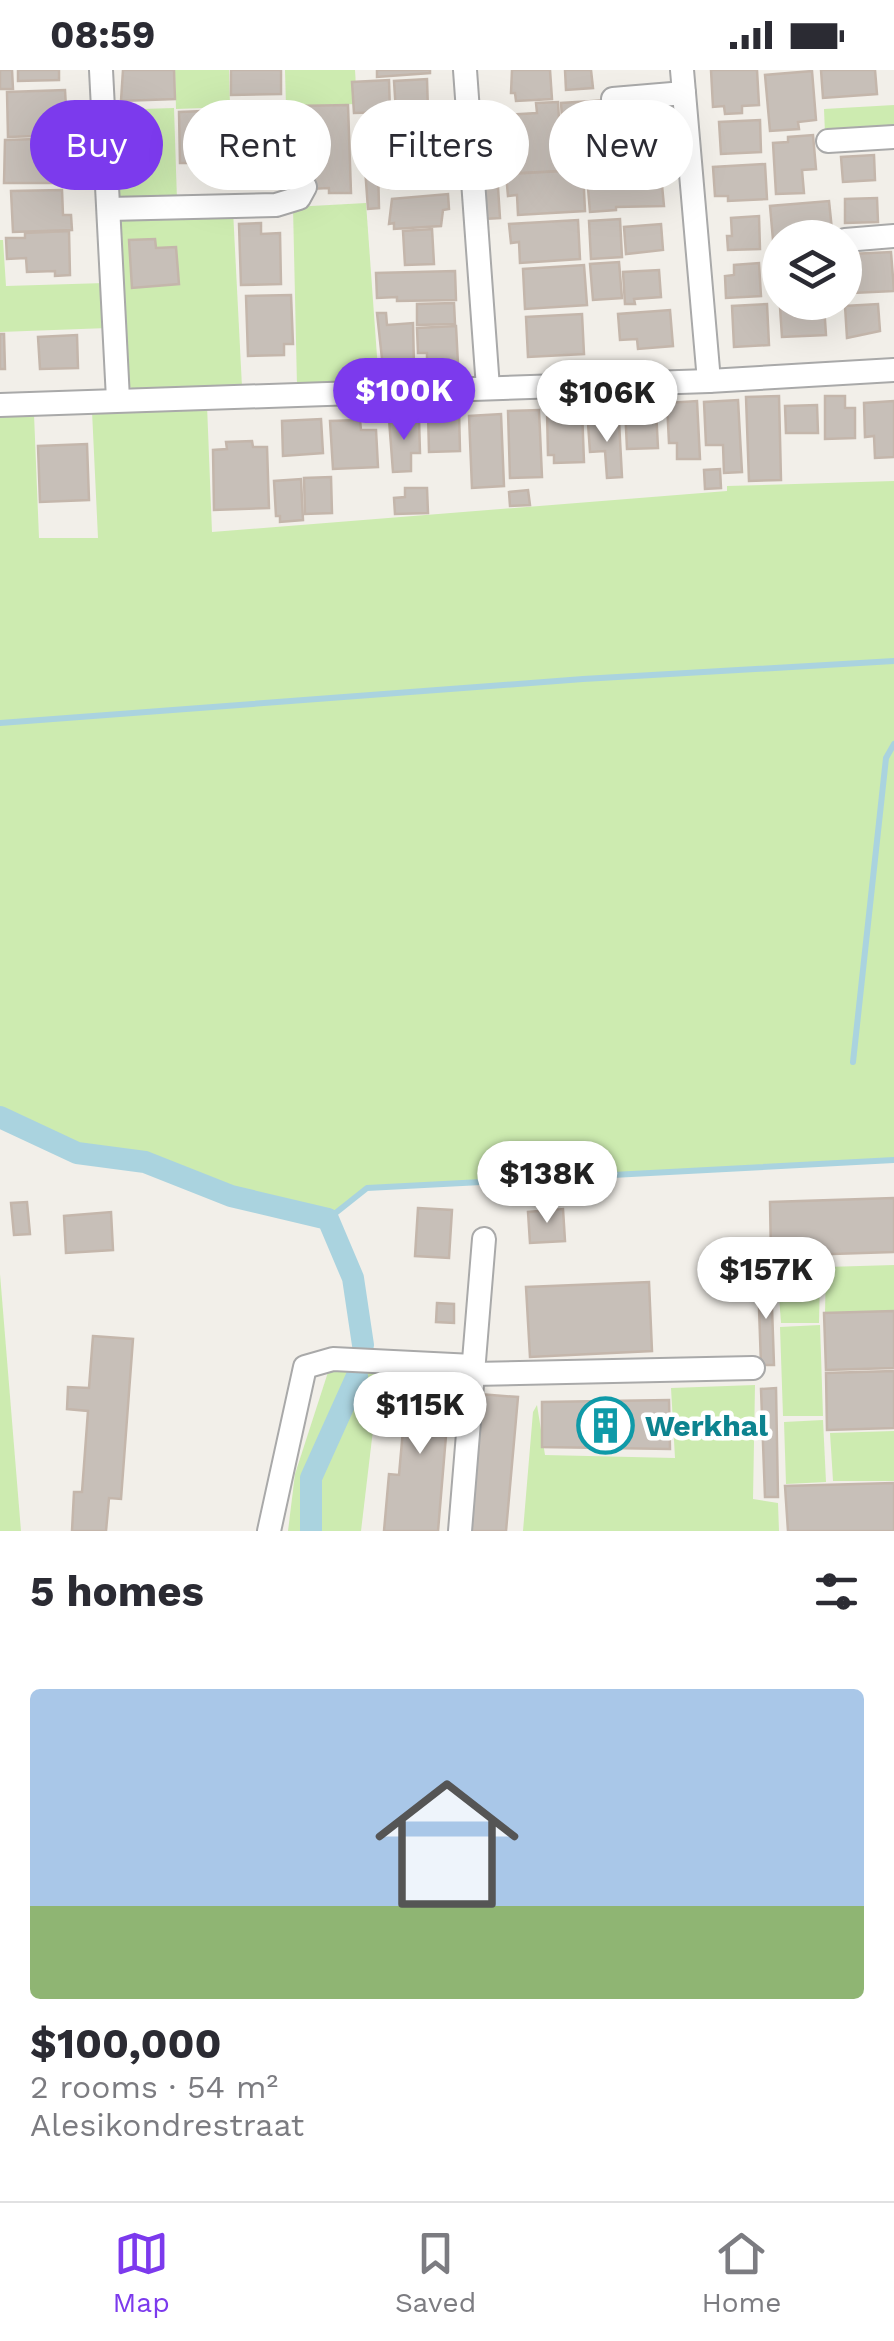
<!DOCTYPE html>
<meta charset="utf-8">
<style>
:root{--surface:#fff;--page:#f7f7f7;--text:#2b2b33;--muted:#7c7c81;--line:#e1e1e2;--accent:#7c3aed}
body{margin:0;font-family:"Work Sans",sans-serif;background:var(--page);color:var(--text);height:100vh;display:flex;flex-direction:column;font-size:38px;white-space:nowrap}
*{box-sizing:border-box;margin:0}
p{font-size:32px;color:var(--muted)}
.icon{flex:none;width:55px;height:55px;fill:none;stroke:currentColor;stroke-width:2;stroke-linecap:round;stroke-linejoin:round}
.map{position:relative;height:1461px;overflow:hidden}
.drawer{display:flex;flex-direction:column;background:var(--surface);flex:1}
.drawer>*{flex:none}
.guide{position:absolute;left:30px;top:30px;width:835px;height:90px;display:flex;gap:20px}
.tools{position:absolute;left:762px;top:150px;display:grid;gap:20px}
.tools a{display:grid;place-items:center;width:100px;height:100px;border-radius:50%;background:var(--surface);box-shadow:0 10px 40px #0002;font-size:50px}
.price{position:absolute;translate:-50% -85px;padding:0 22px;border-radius:35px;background:#fff;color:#222;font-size:32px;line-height:65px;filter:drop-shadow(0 2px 5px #0008)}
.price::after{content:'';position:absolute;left:50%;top:60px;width:30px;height:22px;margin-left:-15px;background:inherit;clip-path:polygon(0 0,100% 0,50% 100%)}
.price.on{background:var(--accent);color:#fff}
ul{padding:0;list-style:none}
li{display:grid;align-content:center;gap:20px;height:530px;padding:0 30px}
li span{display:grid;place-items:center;height:310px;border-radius:10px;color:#555}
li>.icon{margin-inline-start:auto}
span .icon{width:180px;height:180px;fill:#fffc;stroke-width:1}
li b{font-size:42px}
h2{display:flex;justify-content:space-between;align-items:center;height:120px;padding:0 30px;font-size:42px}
.pill{padding:0 35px;border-radius:45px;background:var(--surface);box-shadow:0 10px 40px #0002;font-size:35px;line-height:90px}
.pill.on{background:var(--accent);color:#fff}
.status{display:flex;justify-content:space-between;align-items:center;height:70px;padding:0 50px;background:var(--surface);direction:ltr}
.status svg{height:28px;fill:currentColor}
.dock{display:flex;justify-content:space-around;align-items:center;height:140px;border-top:2px solid var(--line);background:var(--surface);font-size:28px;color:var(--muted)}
.dock a{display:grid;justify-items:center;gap:5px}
.dock .on{color:var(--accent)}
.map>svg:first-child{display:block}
.grass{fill:#cdebb0}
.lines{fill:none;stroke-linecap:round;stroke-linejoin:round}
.stream{stroke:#aad3df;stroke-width:6}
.canal{stroke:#aad3df;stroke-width:22}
.building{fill:#c7bfb8;stroke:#c4b6ab;stroke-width:2.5}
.minor-casing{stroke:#a9a9a9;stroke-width:26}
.minor{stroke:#fff;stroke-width:22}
.labels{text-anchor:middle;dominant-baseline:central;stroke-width:9;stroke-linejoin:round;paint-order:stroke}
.culture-label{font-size:30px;font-weight:bold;fill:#0d838f;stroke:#fff;text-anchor:start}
</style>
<div class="status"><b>08:59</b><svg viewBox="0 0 49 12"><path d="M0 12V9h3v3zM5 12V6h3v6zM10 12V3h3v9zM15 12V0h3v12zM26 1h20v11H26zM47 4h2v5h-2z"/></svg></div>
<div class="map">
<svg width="894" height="1461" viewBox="0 0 894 1461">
<rect width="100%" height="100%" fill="#f2efe9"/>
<g class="grass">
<polygon points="175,0 229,0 230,37 176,39"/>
<polygon points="285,0 355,0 357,34 286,36"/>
<polygon points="894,35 894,60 825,64 824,39"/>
<polygon points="174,38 177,130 116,129 109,40"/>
<polygon points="366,133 379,314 297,316 293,137"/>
<polygon points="233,140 242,317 133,319 124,312 119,148"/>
<polygon points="0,170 3,170 6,216 105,213 108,258 0,262"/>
<polygon points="207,335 212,462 727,421 727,416 894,411 894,1090 367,1118 328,1149 231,1126 145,1092 77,1083 0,1047 0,346 34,344 39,468 98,468 92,341"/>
<polygon points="894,1195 894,1242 825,1243 826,1197"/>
<polygon points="0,1204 21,1461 0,1461"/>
<polygon points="820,1210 819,1253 781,1253 778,1211"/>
<polygon points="820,1255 823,1346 783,1346 780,1257"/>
<polygon points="330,1296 380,1301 361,1461 288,1461 295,1404"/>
<polygon points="755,1315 753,1429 778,1433 779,1461 523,1461 533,1342 537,1335 545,1385 675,1388 671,1318"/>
<polygon points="823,1350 826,1412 786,1414 784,1352"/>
<polygon points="894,1361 894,1411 833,1411 830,1363"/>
</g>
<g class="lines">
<g class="stream">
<polyline points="0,653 583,609 894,591"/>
<polyline points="853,992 886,688 894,674"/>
<polyline points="328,1149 367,1118 894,1090"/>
</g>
<g class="canal">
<polyline points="0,1047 77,1083 145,1092 231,1126 328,1149 353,1208 363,1275"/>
<polyline points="311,1461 311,1408 357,1306"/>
</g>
</g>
<g class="building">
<polygon points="0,0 12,0 13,19 0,19"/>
<polygon points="18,0 59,0 59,10 18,11"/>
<polygon points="123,0 174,0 175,29 121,31"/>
<polygon points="231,0 281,0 281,24 231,25"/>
<polygon points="377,0 430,0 430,3 377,7"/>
<polygon points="512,0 550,0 552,29 516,31 515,23 511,23"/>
<polygon points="565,0 591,0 593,18 566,20"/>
<polygon points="711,0 757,0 759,35 742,36 742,43 725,44 724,36 713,37"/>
<polygon points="821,0 875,0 877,24 823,28"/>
<polygon points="812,1 816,50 798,52 799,59 770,61 765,5"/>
<polygon points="427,9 428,41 396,42 394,11"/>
<polygon points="389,10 390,42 354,43 352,12"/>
<polygon points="65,20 66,38 72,38 73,55 67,55 67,65 8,67 7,22"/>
<polygon points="608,30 609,43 596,44 597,65 572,67 571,48 562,48 561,33"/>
<polygon points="558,32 562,101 520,103 520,94 508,95 505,45 537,43 536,33"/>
<polygon points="348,35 351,123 329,123 329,118 309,119 308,89 313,88 312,74 306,74 294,65 294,36"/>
<polygon points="232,39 284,41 282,105 237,110 236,55 232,54"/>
<polygon points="229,40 230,99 194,101 195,93 180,93 179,42"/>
<polygon points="430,46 432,79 400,81 398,48"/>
<polygon points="760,50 761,82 721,84 719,52"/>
<polygon points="813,65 816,99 802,100 804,123 776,124 773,73 788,72 788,67"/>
<polygon points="69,68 70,113 4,113 5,70"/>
<polygon points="599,70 600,91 569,93 567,71"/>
<polygon points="442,83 444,115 389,118 387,86"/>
<polygon points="874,85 875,110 843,112 841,87"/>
<polygon points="765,94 767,129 728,131 728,126 715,126 713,97"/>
<polygon points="378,97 379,138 368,139 365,98"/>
<polygon points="583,100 585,141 518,145 517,125 508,126 506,104"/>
<polygon points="649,101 649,106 661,105 664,136 616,137 616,140 590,142 587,106 613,104 613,109 634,108 633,103"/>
<polygon points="497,102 500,148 484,149 481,104"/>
<polygon points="62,120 63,145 71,145 72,160 13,162 11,121"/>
<polygon points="448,124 449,139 443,140 441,156 394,159 394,153 389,154 392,129"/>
<polygon points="877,128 878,152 845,153 845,129"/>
<polygon points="829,131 832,160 820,161 821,168 780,168 780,180 774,181 770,136"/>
<polygon points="759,146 760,179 728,180 727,166 732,166 731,148"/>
<polygon points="620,149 622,187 591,189 589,151"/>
<polygon points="578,150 580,189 520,193 519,172 511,173 509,154"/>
<polygon points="261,153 261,164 280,163 281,214 241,215 239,154"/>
<polygon points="661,154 663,180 626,184 624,157"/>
<polygon points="432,159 434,194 405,195 403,161"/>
<polygon points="69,161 70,205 55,206 55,201 27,202 26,188 7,189 6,168 25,168 25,163"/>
<polygon points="155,169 156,178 176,177 179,214 132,218 129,170"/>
<polygon points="891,182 894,221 853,223 851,184"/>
<polygon points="619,192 622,228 593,230 590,194"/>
<polygon points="759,193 761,226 726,228 725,206 734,205 734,195"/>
<polygon points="584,195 587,235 525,239 523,199"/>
<polygon points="659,200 661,227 634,229 635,234 625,234 623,202"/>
<polygon points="455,201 456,230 397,231 397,227 377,228 376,203"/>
<polygon points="291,225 293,274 284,274 284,285 248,286 246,226"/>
<polygon points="454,233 455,254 417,255 417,234"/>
<polygon points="767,234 769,275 734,277 732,236"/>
<polygon points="878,234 880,261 847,268 845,236"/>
<polygon points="824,235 826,265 782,267 780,237"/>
<polygon points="670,240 673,276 638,279 637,269 620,270 618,244"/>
<polygon points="377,243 386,243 387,255 413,253 414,296 383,298"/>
<polygon points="582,244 584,284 528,287 526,247"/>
<polygon points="456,256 458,294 427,296 427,283 418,283 417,258"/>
<polygon points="0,264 4,264 5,299 0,299"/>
<polygon points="77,265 78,298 40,299 38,267"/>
<polygon points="779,326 781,410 749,411 746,327"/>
<polygon points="825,326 845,326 845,338 855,338 855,368 825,369"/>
<polygon points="738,330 742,402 724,403 723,375 706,375 704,332"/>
<polygon points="697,331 700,389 677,389 677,373 669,373 667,333"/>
<polygon points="894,331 894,387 875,388 874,366 865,367 864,333"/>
<polygon points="817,335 818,363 786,363 785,336"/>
<polygon points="649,336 649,340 656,340 658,378 627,379 625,337"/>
<polygon points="539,340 542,407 510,408 508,341"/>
<polygon points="582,340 584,392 554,393 554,385 548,385 547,341"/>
<polygon points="459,341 460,381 429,382 428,342"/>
<polygon points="501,344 504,416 472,418 469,346"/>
<polygon points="321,349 323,383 283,386 282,351"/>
<polygon points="389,349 419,349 420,383 411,383 411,401 393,402"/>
<polygon points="360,350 361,360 376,360 378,397 333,399 330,351"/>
<polygon points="619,351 622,407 607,408 605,381 590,382 588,353"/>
<polygon points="252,371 253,377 267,377 269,438 214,440 213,380 227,379 226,372"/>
<polygon points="87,374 89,430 40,432 38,376"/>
<polygon points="720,399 721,418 705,419 704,400"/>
<polygon points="331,407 332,443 305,444 304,408"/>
<polygon points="301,409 303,450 280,452 280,446 276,446 274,411"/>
<polygon points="405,418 427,418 428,443 395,444 394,428 405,427"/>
<polygon points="528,420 530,435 510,436 509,422"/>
<polygon points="894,1128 894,1182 771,1186 770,1132"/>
<polygon points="27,1132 30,1164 14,1165 11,1133"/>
<polygon points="418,1138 452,1140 449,1188 415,1186"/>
<polygon points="563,1139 565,1171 530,1173 528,1142"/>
<polygon points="111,1142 113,1180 66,1183 64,1146"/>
<polygon points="758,1209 771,1209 774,1295 761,1295"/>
<polygon points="649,1212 652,1281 530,1287 526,1217"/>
<polygon points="437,1233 454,1234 454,1253 436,1252"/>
<polygon points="894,1241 894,1298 826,1300 824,1243"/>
<polygon points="93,1266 133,1269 121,1429 109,1428 106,1461 72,1461 74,1422 82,1422 88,1341 67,1339 68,1317 89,1318"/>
<polygon points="894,1301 894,1358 827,1360 826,1303"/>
<polygon points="408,1303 451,1306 438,1461 384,1461 389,1404 399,1405"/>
<polygon points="776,1318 778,1427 765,1427 761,1319"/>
<polygon points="479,1324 518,1327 506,1461 467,1461"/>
<polygon points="669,1330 670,1379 542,1377 542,1332"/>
<polygon points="894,1413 894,1461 788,1461 785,1416"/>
</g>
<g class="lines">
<defs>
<g id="minor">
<polyline points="101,0 118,329"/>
<polyline points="465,0 488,318"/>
<polyline points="682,0 709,311"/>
<polyline points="613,29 684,23"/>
<polyline points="828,71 894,67"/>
<polyline points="109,139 276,135 299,128 305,117"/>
<polyline points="845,170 894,166"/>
<polyline points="0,335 709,311 894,300"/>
<polyline points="473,1304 753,1298"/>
<polyline points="269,1461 305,1297 333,1289 473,1296"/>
<polyline points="460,1461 484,1169"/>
</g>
</defs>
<use href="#minor" class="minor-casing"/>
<use href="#minor" class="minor"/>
</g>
<defs>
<symbol id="building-ring" viewBox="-11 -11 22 22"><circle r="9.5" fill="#fff" stroke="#0f9aa8" stroke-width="1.5"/><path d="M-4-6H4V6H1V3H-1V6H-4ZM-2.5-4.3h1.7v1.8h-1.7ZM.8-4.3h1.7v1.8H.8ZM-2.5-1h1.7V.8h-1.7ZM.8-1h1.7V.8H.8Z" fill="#0f9aa8"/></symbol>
</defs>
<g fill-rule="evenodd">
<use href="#building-ring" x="574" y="1324" width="63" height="63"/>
</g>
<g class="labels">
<g class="culture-label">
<text x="645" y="1355">Werkhal</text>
</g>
</g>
</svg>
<div class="tools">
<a><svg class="icon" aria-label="layers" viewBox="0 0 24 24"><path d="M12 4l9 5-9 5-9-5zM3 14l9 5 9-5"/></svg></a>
</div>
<b class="price on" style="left:404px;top:373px">$100K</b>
<b class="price" style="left:607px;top:375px">$106K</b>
<b class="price" style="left:547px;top:1156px">$138K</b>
<b class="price" style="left:766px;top:1252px">$157K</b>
<b class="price" style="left:420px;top:1387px">$115K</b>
<div class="guide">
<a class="pill on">Buy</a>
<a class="pill">Rent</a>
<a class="pill">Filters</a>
<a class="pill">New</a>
</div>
</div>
<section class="drawer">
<h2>5 homes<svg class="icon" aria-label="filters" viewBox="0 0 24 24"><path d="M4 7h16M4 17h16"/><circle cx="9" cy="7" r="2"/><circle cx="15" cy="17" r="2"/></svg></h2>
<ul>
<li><span style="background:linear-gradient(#a9c7e8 70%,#8fb573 0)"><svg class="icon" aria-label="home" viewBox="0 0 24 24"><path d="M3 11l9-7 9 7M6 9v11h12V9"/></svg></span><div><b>$100,000</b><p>2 rooms · 54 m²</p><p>Alesikondrestraat</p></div></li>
</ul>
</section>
<nav class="dock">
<a class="on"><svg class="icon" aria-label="map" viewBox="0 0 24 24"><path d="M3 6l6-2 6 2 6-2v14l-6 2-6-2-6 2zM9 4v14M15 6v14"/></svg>Map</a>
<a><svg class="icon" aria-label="saved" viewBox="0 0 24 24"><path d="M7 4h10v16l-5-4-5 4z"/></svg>Saved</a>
<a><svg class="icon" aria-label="home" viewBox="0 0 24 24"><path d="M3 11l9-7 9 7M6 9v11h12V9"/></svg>Home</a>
</nav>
